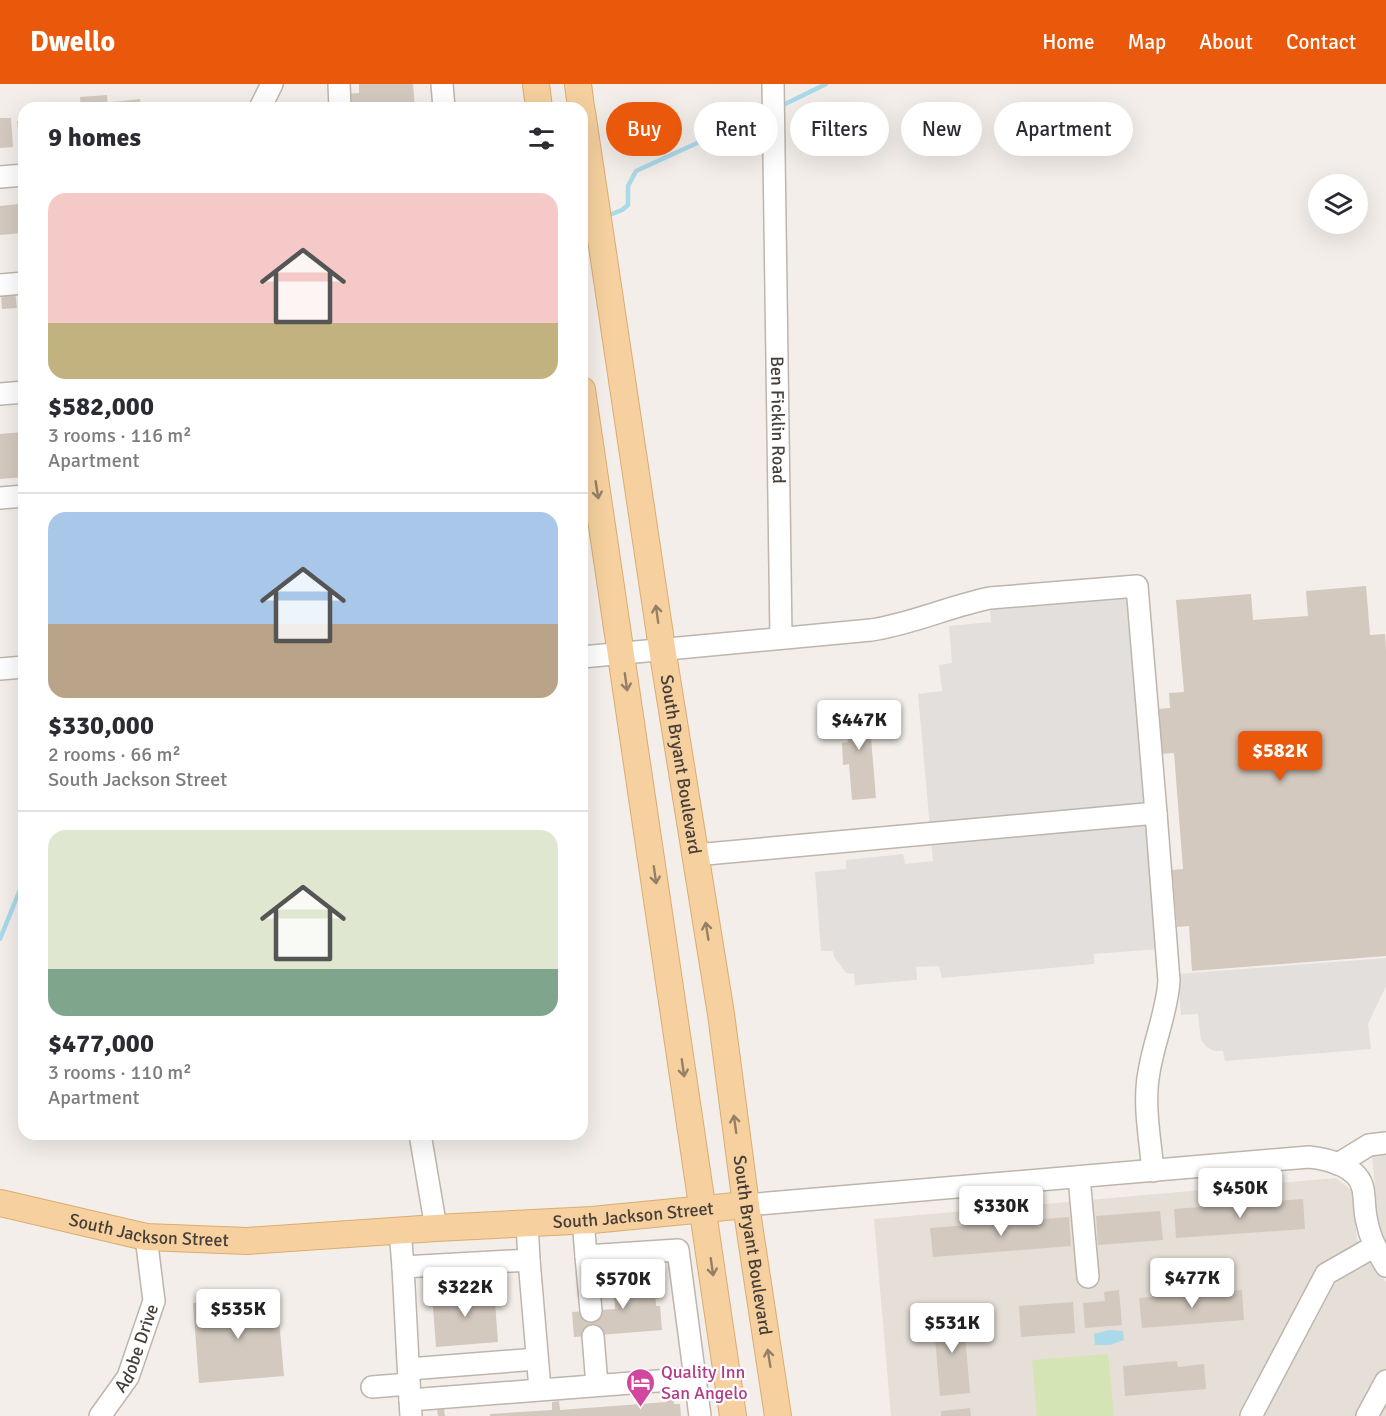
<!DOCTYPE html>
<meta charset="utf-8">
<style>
:root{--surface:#fff;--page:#f2f2f3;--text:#2b2b33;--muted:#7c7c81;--line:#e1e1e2;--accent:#ea580c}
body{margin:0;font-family:Signika,sans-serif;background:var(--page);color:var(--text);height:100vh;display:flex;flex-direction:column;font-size:22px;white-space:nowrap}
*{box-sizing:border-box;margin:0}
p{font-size:20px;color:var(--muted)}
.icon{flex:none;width:33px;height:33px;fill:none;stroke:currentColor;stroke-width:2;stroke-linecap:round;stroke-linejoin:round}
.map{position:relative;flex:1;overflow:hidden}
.drawer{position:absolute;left:18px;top:18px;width:570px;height:1038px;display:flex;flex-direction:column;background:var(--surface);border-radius:18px;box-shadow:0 6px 24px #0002}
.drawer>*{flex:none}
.banner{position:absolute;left:606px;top:18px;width:570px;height:54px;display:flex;gap:12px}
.controls{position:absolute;left:1308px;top:90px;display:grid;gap:12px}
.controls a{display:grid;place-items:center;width:60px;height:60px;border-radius:50%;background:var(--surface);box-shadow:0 6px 24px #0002;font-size:30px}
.price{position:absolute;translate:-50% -51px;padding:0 14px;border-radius:6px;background:#fff;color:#222;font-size:20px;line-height:39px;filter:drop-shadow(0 2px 3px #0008)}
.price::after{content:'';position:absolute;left:50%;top:36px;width:18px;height:14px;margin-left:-9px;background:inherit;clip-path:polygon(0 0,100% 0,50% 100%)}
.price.on{background:var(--accent);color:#fff}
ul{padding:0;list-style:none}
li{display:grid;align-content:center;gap:12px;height:318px;padding:0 30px}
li+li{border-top:2px solid var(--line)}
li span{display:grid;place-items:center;height:186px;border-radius:18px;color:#555}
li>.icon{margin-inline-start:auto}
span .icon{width:108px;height:108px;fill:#fffc;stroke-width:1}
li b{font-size:26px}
h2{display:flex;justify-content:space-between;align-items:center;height:72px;padding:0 30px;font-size:26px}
.tag{padding:0 21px;border-radius:27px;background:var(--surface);box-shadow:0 6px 24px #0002;font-size:21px;line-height:54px}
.tag.on{background:var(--accent);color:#fff}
header{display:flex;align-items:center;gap:36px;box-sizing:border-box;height:84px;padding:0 30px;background:var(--accent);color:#fff}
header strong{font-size:28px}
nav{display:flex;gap:33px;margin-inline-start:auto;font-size:21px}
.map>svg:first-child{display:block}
.residential{fill:#e6dfd7}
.green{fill:#d5e4b5}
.parking{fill:#e2dfdd}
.water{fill:#aad9ea}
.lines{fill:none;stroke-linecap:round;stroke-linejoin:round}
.stream{stroke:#aad9ea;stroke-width:4.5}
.building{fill:#d3c9bf}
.minor-casing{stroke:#beb5ac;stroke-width:24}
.major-casing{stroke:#daac70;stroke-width:28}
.minor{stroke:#fff;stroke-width:21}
.major{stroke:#f6d19f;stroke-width:26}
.oneway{stroke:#958066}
.labels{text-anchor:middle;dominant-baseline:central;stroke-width:4.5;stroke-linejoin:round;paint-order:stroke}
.street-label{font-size:18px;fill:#463e38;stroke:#fff}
.hotel-label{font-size:18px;fill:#b23c85;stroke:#fff;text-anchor:start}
</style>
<header>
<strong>Dwello</strong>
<nav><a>Home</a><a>Map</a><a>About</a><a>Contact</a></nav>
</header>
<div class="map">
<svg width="1386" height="1332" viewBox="0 0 1386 1332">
<rect width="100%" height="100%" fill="#f3eee9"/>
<g class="residential">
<polygon points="1386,1048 1386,1160 1380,1145 1378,1135 1370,1049"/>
<polygon points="1336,1094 1351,1106 1357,1154 1367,1176 1386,1198 1386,1332 891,1332 874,1135"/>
</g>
<polygon class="green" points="1108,1270 1114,1332 1037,1332 1032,1276"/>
<g class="parking">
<polygon points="1128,514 1159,865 1094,870 1094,880 942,894 939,882 916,883 917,896 855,901 854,890 846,889 834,873 833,867 821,867 815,788 846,785 846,776 903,770 905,780 933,777 918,610 942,607 939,581 952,579 949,542 991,538 990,526"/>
<polygon points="1386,874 1386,902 1368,940 1371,965 1225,977 1223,967 1214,967 1207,963 1201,956 1198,930 1181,931 1178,890"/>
</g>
<polygon class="water" points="1109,1246 1123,1247 1124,1256 1110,1261 1095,1261 1094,1250"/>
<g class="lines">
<g class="stream">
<polyline points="781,22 826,0"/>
<polyline points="607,132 622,126 628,121 628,102 636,87 767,27"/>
<polyline points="0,855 24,796"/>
</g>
</g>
<g class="building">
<polygon points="359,0 413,0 415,24 345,24 344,10 359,9"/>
<polygon points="107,11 108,24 81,24 80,13"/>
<polygon points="140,15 141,24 113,24 113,18"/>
<polygon points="0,34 11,34 13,63 0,64"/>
<polygon points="24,36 24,63 20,63 17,37"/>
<polygon points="19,120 22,149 0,151 0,122"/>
<polygon points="15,207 17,224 2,225 1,208"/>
<polygon points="24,348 24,393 0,395 0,350"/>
<polygon points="1366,502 1370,551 1385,550 1386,566 1386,872 1192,887 1189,842 1177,843 1172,786 1183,785 1174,669 1162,670 1158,625 1170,624 1169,609 1184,608 1176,516 1251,510 1253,536 1308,532 1306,507"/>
<polygon points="868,617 876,714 852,716 849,680 843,681 842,659 848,658 844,620"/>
<polygon points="1303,1115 1305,1145 1176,1154 1174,1125"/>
<polygon points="1160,1127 1163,1156 1098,1161 1096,1132"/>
<polygon points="1069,1133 1071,1162 933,1173 930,1144"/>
<polygon points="654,1190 656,1222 660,1222 662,1246 574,1253 572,1228 615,1225 613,1193"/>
<polygon points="494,1205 498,1258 436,1263 432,1210"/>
<polygon points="1119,1206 1122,1241 1085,1244 1083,1219 1105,1217 1104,1208"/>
<polygon points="1242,1206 1244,1236 1142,1244 1139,1214"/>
<polygon points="277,1212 284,1292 199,1299 193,1219"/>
<polygon points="1073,1218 1075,1249 1021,1253 1019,1222"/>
<polygon points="963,1228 970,1309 940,1312 933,1231"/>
<polygon points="1177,1277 1178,1283 1204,1280 1206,1305 1125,1312 1123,1282"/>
<polygon points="666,1310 673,1310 674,1320 680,1320 681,1332 490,1332 490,1330 552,1326 552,1318 559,1317 560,1326 667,1318"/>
<polygon points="970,1324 971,1332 941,1332 941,1327"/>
<polygon points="444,1325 445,1332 438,1332 437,1326"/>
</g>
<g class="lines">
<defs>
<g id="minor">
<polyline points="339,0 340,24"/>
<polyline points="442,0 444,24"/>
<path id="s1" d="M773 0 781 554"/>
<polyline points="260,24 272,0"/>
<polyline points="0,93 24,91"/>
<polyline points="0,201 24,199"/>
<polyline points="0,310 24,308"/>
<polyline points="0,414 24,412"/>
<path d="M582 573 871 546C912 540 950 522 990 514L1137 502 1156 729 695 771"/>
<polyline points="0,585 24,583"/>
<polyline points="420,1050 436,1144"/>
<polyline points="1338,1080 1369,1061 1386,1059"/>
<path d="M1153 1087C1150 1054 1143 1020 1149 988 1154 957 1167 928 1169 897L1156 729"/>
<polyline points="1079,1093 1088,1193"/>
<path d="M746 1121 1309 1073C1329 1075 1359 1083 1363 1105 1365 1116 1364 1127 1367 1138 1370 1154 1377 1168 1386 1182"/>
<polyline points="583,1136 586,1172 678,1166 700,1332"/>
<polyline points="527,1139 529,1176"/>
<polyline points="400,1146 403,1183"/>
<polyline points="586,1172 591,1227"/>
<polyline points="593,1252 597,1301"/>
<polyline points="409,1285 537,1275"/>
<polyline points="372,1303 409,1300"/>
<polyline points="410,1316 403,1183 529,1176 540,1305"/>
<path id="s2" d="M100 1332 128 1293 154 1217 146 1153"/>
<polyline points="411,1332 410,1316 696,1294"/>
<polyline points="1251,1332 1326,1190 1375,1162"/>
<polyline points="1367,1332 1386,1297"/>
</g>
<g id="major">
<polyline points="536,0 539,24"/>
<polyline points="578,0 581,24"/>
<path id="s3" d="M582 28 662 564 721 930 746 1121 778 1332"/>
<polyline points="582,306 733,1332"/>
<path id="s4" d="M0 1119 146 1153 247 1157 436 1144 592 1136 746 1121"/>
</g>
</defs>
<use href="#minor" class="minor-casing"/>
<use href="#major" class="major-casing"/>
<use href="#minor" class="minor"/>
<use href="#major" class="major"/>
</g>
<defs><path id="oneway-shaft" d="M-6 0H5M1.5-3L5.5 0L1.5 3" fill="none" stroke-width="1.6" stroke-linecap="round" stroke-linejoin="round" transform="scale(1.5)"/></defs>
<g class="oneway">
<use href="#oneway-shaft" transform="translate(597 406) rotate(81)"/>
<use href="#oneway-shaft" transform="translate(657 530) rotate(-98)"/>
<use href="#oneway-shaft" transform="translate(626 598) rotate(82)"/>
<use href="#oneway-shaft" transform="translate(655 791) rotate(82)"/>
<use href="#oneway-shaft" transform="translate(707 847) rotate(-99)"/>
<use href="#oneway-shaft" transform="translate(683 984) rotate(82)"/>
<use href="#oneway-shaft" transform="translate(735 1040) rotate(-98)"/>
<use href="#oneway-shaft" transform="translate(712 1183) rotate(82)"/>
<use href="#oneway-shaft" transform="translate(769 1274) rotate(-99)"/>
</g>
<defs>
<symbol id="hotel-pin" viewBox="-11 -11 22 30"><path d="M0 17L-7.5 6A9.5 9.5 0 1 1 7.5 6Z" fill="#d1479c" stroke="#fff"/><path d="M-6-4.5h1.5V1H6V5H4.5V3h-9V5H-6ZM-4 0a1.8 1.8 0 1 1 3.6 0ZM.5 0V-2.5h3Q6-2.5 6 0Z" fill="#fff"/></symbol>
</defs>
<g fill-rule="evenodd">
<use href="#hotel-pin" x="624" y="1282" width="33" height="45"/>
</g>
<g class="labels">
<g class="street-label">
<text stroke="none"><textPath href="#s1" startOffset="336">Ben Ficklin Road</textPath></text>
<text stroke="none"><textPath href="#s3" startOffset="660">South Bryant Boulevard</textPath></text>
<text stroke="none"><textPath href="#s4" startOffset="638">South Jackson Street</textPath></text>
<text stroke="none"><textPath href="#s4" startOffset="152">South Jackson Street</textPath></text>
<text stroke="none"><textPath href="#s3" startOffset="1146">South Bryant Boulevard</textPath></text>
<text stroke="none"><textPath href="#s2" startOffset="78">Adobe Drive</textPath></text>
</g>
<g class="hotel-label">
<text x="661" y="1288">Quality Inn<tspan x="661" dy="21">San Angelo</tspan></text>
</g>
</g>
</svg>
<div class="controls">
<a><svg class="icon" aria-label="layers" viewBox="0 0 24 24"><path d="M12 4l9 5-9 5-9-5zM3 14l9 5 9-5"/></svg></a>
</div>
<b class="price" style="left:859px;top:667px">$447K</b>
<b class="price on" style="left:1280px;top:698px">$582K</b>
<b class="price" style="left:1240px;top:1135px">$450K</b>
<b class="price" style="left:1001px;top:1153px">$330K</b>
<b class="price" style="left:1192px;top:1225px">$477K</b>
<b class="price" style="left:623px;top:1226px">$570K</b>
<b class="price" style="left:465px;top:1234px">$322K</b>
<b class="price" style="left:238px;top:1256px">$535K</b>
<b class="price" style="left:952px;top:1270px">$531K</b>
<div class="banner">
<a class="tag on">Buy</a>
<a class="tag">Rent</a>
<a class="tag">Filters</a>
<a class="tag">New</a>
<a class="tag">Apartment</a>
</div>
<section class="drawer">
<h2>9 homes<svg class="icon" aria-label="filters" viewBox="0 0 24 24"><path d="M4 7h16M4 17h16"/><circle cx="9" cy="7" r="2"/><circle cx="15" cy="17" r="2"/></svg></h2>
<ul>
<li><span style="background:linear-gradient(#f6c9c9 70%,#c2b280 0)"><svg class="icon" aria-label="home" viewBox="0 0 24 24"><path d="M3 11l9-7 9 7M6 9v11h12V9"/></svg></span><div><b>$582,000</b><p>3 rooms · 116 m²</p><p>Apartment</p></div></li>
<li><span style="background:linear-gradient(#a9c7e8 60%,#b9a48a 0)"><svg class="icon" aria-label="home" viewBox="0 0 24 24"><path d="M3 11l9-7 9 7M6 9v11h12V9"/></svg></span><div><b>$330,000</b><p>2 rooms · 66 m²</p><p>South Jackson Street</p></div></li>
<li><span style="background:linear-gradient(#dfe7d0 75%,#7fa58c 0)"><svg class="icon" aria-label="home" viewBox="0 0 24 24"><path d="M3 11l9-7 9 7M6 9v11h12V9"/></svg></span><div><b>$477,000</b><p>3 rooms · 110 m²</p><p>Apartment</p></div></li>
</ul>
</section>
</div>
